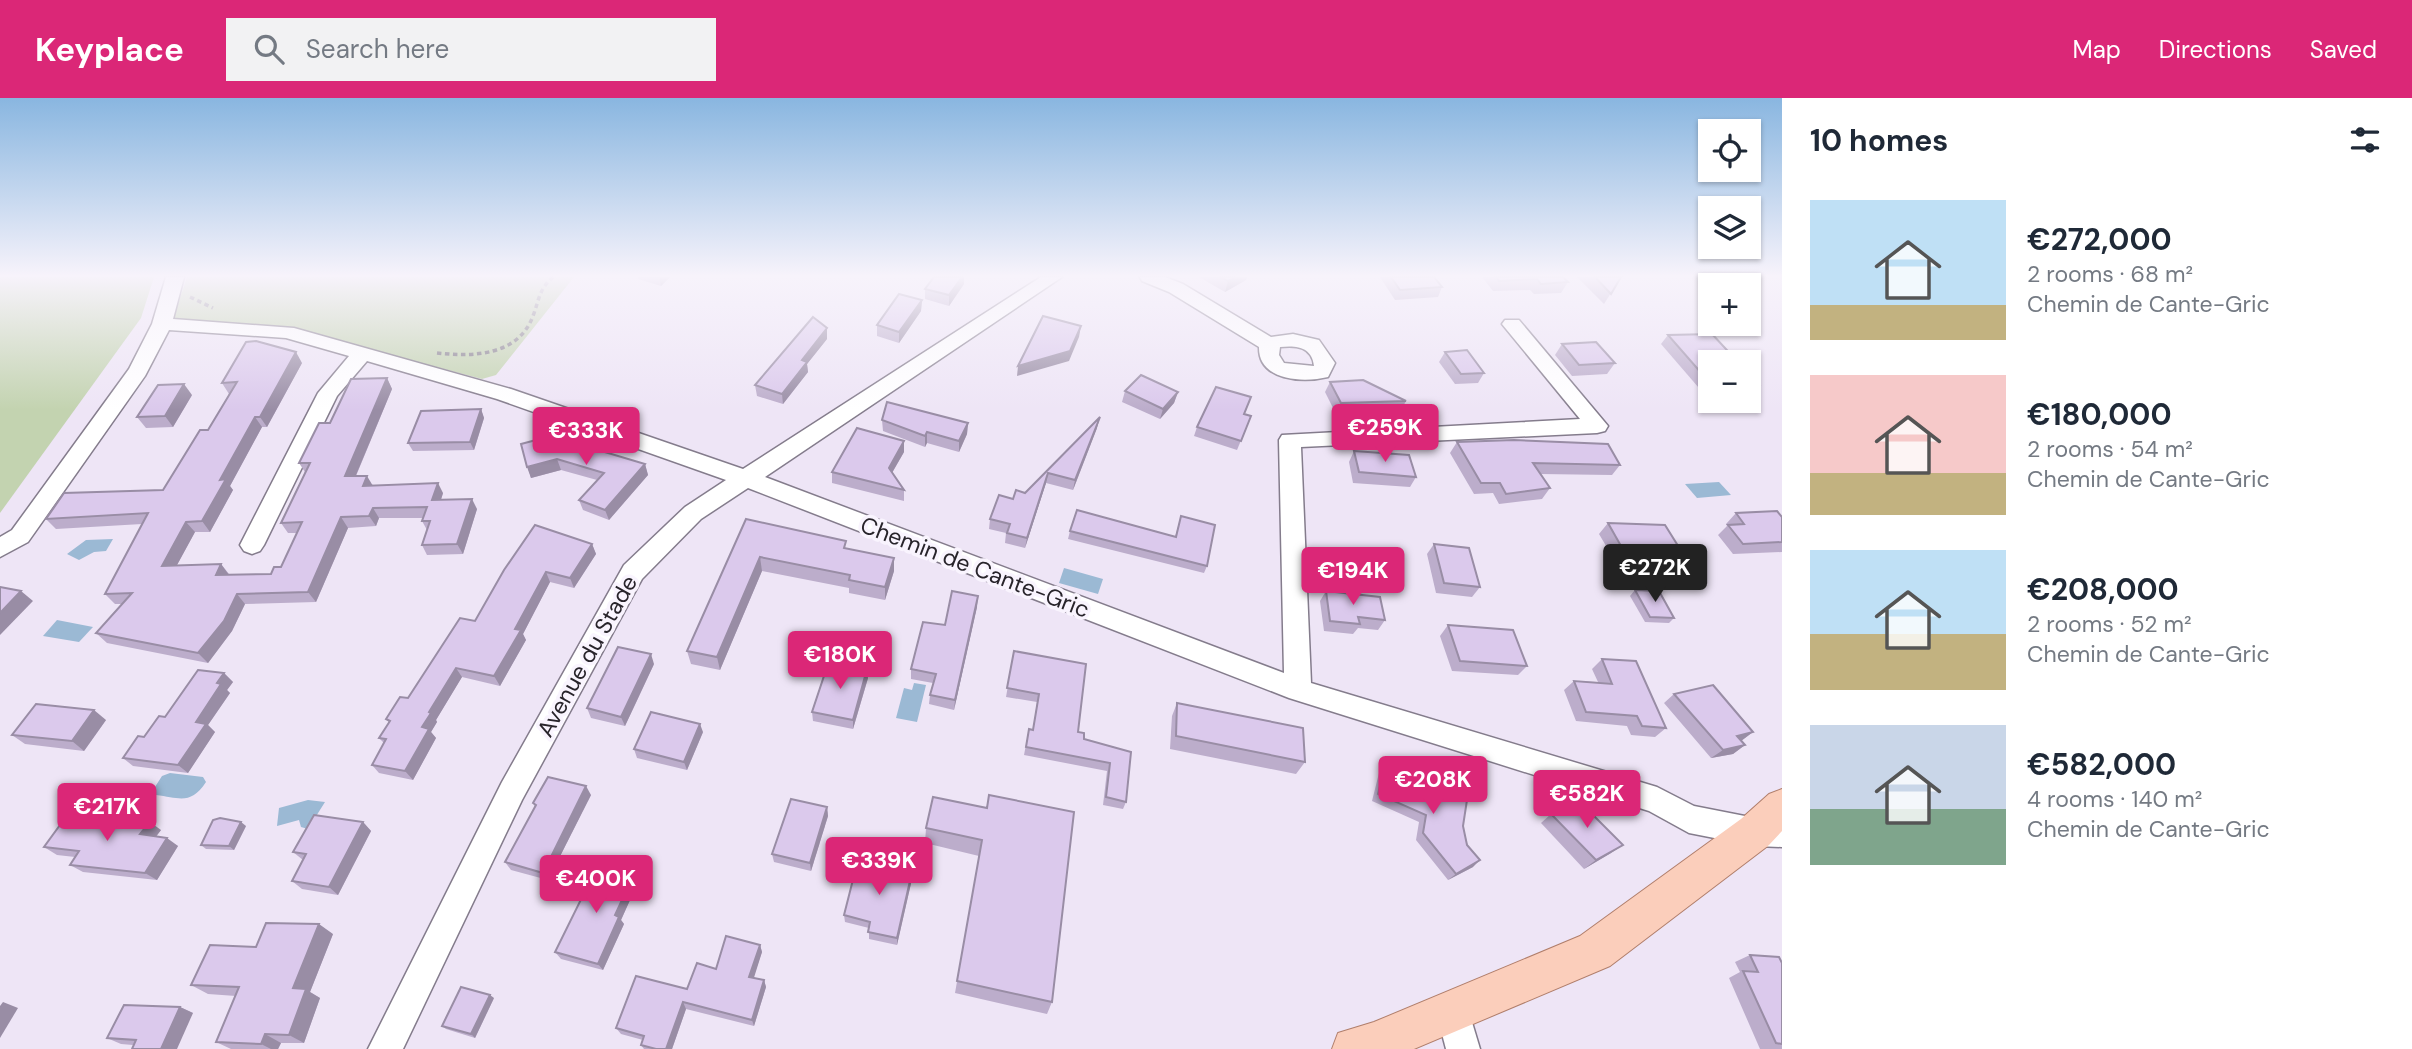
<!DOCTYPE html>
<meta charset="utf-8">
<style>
:root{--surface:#fff;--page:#f2f2f3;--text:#1f2937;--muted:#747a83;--accent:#db2777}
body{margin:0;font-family:"DM Sans",sans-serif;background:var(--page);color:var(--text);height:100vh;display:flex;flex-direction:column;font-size:26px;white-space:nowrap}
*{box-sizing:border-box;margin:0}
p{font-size:23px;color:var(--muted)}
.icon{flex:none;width:38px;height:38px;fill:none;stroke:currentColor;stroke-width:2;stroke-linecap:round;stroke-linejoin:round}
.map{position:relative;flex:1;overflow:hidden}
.panel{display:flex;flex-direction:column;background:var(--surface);width:630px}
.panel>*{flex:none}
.controls{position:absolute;left:1698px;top:21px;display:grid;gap:14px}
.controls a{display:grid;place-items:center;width:63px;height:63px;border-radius:0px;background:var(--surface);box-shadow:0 2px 5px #0004;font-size:35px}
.price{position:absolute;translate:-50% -60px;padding:0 16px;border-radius:7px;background:var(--accent);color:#fff;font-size:23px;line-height:46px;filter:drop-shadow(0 2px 4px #0008)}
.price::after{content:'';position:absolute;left:50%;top:42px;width:21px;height:16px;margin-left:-10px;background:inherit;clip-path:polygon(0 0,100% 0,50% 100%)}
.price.on{background:#222;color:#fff}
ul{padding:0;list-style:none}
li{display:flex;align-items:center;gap:21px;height:175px;padding:0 28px}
li span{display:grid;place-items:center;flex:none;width:196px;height:140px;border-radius:0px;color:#555}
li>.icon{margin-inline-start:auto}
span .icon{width:84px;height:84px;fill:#fffc;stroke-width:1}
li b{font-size:30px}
h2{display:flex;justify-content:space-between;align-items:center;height:84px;padding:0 28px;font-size:30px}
header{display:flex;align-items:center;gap:42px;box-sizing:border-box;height:98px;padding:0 35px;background:var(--accent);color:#fff}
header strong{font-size:33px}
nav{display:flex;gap:38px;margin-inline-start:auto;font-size:24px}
.search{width:490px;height:63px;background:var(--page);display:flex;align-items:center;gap:18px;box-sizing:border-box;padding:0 24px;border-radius:0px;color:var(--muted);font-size:26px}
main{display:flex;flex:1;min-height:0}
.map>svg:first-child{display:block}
.green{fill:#c3d3b0}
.water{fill:#9bb9d4}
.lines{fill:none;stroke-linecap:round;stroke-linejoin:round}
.minor-casing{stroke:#847c8c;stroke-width:3}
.major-casing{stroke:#b07e6b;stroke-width:2}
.path{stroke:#86808c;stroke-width:3.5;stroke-dasharray:4.5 3.5;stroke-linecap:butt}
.minor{fill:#fff;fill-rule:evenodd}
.major{fill:#fbcebb;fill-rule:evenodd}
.wall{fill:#bcadcb}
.shaded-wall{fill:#998da5}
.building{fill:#dbc9ec;stroke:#998da5;stroke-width:2}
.labels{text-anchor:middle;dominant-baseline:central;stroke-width:7;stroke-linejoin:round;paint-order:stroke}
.street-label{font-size:23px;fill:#28242b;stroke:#f9f4fe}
</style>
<header>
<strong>Keyplace</strong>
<div class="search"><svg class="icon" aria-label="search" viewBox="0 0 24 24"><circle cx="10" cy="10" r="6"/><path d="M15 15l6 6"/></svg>Search here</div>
<nav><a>Map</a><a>Directions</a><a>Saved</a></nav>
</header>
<main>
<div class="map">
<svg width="1782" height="951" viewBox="0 0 1782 951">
<rect width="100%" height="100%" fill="#eee5f6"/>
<g class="green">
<polygon points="0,179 154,179 141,220 0,415"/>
<polygon points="187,179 574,179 496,277 482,281 287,230 173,221"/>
</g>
<g class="water">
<polygon points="1719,384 1731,397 1697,400 1685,386"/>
<polygon points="113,441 106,453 94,454 79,462 67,456 86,442"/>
<polygon points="1064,470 1103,481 1098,496 1059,485"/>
<polygon points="57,522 93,529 79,544 43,538"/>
<polygon points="914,585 926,587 917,624 896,620 904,590 912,592"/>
<path d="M170 675 203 679 206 684C191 707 180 700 156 697L153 692 162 678Z"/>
<polygon points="308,702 325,704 308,731 301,729 299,722 277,728 279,710"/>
</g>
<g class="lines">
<defs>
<g id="minor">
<polygon points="166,179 184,179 173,221 294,230 511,291 743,371 1041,179 1062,179 765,379 1284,575 1279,342 1282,337 1580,321 1502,226 1505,222 1519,222 1608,328 1605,333 1597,335 1301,349 1311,585 1657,689 1694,708 1755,720 1782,721 1782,749 1755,748 1689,735 1649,713 1289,600 748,390 701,421 642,481 522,702 403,951 368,951 502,684 624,467 685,409 726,382 497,301 367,263 337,298 264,447 260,453 252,456 244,453 240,447 318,295 349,258 286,240 169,232 145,278 28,444 0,459 0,439 12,432 129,271 152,226"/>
<path d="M1140 179H1165L1183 186 1271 239 1293 236 1319 242 1335 265 1328 279C1303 285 1258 283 1259 249L1169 194 1142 183ZM1280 249C1297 247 1312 249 1314 268L1284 265 1279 257Z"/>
<polygon points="1453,896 1465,901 1480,951 1446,951 1436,913 1441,901"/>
</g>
<polygon id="major" points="1782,691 1782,733 1769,747 1610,868 1414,951 1332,951 1338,935 1374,924 1580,838 1741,721 1769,696"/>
</defs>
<use href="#minor" class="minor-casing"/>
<use href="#major" class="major-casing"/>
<g class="path">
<polyline points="190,199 213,210"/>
<path d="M437 255C473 259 518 258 533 218 539 202 539 191 553 179"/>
</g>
<use href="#minor" class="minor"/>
<use href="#major" class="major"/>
</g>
<g class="wall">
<polygon points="638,179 670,179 661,188 638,181"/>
<polygon points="1199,179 1247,179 1246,182 1225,194"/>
<polygon points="1380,179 1434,179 1442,189 1438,199 1395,202"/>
<polygon points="1482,179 1563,179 1568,184 1561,195 1534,196 1530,192 1493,193"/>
<polygon points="1577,179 1621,179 1604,206"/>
<polygon points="964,186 949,208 925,201 925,191"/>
<polygon points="922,202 921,213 899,245 877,238 877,227"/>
<polygon points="1668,237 1710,264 1710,297 1705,297 1661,246"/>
<polygon points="827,241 807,266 808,274 783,306 757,298 755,287"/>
<polygon points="1562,246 1615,265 1607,276 1572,278 1555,257"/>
<polygon points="1445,254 1484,275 1478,285 1455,286 1439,264"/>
<polygon points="302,265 267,329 262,329 230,388 233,392 210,434 195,434 177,467 221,466 229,476 271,476 281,469 297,435 288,435 281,425 305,374 299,365 330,325 387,280 392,291 356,378 373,387 443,395 441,401 477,411 463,456 427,457 422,447 427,432 422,423 423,420 379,420 376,428 348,430 316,504 245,506 232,533 208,565 107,545 96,535 122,506 115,506 105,496 142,426 56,431 46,421 163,392 208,332 229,296 222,285"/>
<polygon points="1748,275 1759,287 1751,296 1748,296"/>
<polygon points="1330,284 1406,303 1400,314 1336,316 1325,294"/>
<polygon points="1125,293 1178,294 1174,305 1160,321 1122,304"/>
<polygon points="192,297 173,329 146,330 137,319"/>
<polygon points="481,311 484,320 474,352 413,353 408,345"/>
<polygon points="1244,316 1251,318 1237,352 1194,338 1197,329"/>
<polygon points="882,322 968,325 967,336 959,354 927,345 925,349 883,333"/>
<polygon points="1097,330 1073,392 1046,385 1025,450 1005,445 1006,435 989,431 990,421 1013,401 1025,395"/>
<polygon points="1457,344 1620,367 1612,377 1540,376 1550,390 1542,401 1499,406 1493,395 1474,396 1450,355"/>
<polygon points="521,346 645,366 648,377 609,422 583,412 579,402 597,382 561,372 531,380"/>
<polygon points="1354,353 1416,379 1410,389 1353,385 1349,364"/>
<polygon points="904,354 892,375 904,392 904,403 832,385 832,374"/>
<polygon points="1736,415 1782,419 1782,454 1733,456 1718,437 1727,428 1726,426"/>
<polygon points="1181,418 1207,468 1204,475 1068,441 1070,433 1175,439"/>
<polygon points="746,421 847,451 894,473 885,502 849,495 849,490 762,473 720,572 691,566 687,553"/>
<polygon points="1608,425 1685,459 1675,470 1651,469 1645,459 1612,458 1599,436"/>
<polygon points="592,446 596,456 574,490 550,484 523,536 526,542 500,588 462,579 436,622 437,624 431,634 436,640 413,682 379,675 372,667 384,645 379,640 389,624 386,621 408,600 475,523 504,472"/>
<polygon points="1434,446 1480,489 1472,499 1436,495 1427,456"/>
<polygon points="1635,492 1674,520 1669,525 1645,524 1630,498"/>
<polygon points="1326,493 1385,522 1378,532 1358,530 1353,536 1324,533 1320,503"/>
<polygon points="977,509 954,612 929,606 930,597 933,585 911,581 911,571 945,527"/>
<polygon points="1448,527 1527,568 1518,577 1452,573 1440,538"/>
<polygon points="836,547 836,552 832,563 868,580 853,631 813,623 812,614 826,570 808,566 808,561"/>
<polygon points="1014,553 1084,641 1131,654 1126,704 1123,711 1103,707 1107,673 1024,657 1029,631 1033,632 1037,604 1006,599"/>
<polygon points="1602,561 1666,630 1655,639 1631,637 1627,628 1576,623 1564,592 1574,583 1598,584 1592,571"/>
<polygon points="654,566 625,628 591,620 587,610"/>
<polygon points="224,575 233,584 227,592 230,595 208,627 215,634 188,675 133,668 123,660 165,619"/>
<polygon points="1674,596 1753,634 1741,643 1745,647 1733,656 1711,660 1664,605"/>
<polygon points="1177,605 1305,664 1296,676 1170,651 1172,618"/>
<polygon points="106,622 84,653 25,646 12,637"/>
<polygon points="703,634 687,672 637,660 634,651"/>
<polygon points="1385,668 1463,728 1473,769 1448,782 1416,742 1419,724 1372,703 1379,675"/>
<polygon points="591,697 548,782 511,772 505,764 535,709 533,705"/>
<polygon points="827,709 828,718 811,773 774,764 772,756"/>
<polygon points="987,710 1052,904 1047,916 955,895 979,758 925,745 926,730"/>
<polygon points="1551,716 1611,755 1584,771 1541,725"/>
<polygon points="363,724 371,733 338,797 302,791 292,783 303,762 293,754"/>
<polygon points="246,728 234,752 206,751 201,747"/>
<polygon points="161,732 156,738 178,748 157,782 83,774 70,767 75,759 57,757 44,749"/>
<polygon points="912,781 897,847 869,841 869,830 845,824 844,817"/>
<polygon points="639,782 621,822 624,826 603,872 561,861 555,854"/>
<polygon points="333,836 310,894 320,900 304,945 281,945 278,951 231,951 216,944 236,898 208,896 191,887 256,849"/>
<polygon points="760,847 762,854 753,880 764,882 766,889 754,928 686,911 672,951 644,951 641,947 643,942 621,936 616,930 687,891 716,871"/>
<polygon points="1750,857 1782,865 1782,951 1760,951 1729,880 1740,874 1735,864"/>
<polygon points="494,900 475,940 446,931 442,928"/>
<polygon points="180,909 193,915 133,947 121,946 107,940"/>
</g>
<g class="shaded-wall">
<polygon points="659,179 670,179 661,188"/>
<polygon points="962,179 964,179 964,186 949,208 949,197"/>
<polygon points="1236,179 1247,179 1246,182 1225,194 1228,183"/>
<polygon points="922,202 921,213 899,245 899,234"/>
<polygon points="1081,228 1079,239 1069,263 1017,278 1018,268"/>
<polygon points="827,230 827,241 807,266 808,274 783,306 782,296 802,262"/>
<polygon points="296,254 302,265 267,329 260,319"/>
<polygon points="387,280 392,291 351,389 345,378"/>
<polygon points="184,286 192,297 173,329 165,318"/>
<polygon points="1178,294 1174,305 1160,321 1163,311"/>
<polygon points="481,311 484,320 474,352 470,344"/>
<polygon points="255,319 262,329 230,388 233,392 210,434 202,423 220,382"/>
<polygon points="1100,319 1097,330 1073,392 1075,382"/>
<polygon points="968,325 967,336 959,354 959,343"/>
<polygon points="927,334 927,345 925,349 925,338"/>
<polygon points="904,343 904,354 889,380 889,370"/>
<polygon points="557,361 561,372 531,380 527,369"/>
<polygon points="645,366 648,377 609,422 605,412"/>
<polygon points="1048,375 1046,385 1025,450 1027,440"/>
<polygon points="367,378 373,388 363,388"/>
<polygon points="438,385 443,395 438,412 432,402"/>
<polygon points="472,401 477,411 463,456 457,446"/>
<polygon points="373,410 379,420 376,428 369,418"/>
<polygon points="341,419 348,430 316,504 308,494"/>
<polygon points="186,424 195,434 171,478 162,468"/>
<polygon points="592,446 596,456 574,490 570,480"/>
<polygon points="760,459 762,473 720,572 717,559"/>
<polygon points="894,460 894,473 885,502 885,489"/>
<polygon points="221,466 229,477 216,477"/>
<polygon points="546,474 550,484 523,536 526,542 500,588 494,578 515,531"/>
<polygon points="21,493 33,503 0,537 0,515"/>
<polygon points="237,496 245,506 232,533 208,565 198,555"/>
<polygon points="978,498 977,509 954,612 955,602"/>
<polygon points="836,547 836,552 830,571 830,566"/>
<polygon points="651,556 654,566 625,628 621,619"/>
<polygon points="456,570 462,579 436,622 437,624 431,634 436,640 413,682 405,673 422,629 429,614"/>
<polygon points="867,571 868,580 853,631 853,622"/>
<polygon points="224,575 233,584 227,592 230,595 208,627 215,634 188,675 178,667 196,624"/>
<polygon points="94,612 106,622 84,653 72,643"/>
<polygon points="700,626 703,634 687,672 684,664"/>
<polygon points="1753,634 1741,643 1737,638"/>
<polygon points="1745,647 1733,656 1711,660 1723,652"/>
<polygon points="586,688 591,697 548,782 543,775"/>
<polygon points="827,709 828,718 811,773 810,765"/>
<polygon points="150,724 161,732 152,744 140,736"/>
<polygon points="241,724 246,728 234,752 229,748"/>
<polygon points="363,724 371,733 338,797 329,789"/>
<polygon points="167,740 178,748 157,782 145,775"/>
<polygon points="1623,747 1611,755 1584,771 1596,762"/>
<polygon points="1480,762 1473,769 1448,782 1456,776"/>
<polygon points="635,774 639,782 621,822 624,826 603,872 598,866 615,817"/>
<polygon points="912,774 912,781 897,847 897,840"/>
<polygon points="319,826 333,836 310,894 320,900 304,945 289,937 293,890"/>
<polygon points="760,847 762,854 752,886 749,879"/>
<polygon points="764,882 766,889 754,928 752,922"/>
<polygon points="490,897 494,900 475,940 471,936"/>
<polygon points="3,904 18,910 0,940 0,908"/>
<polygon points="683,904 686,911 672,951 666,951"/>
<polygon points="180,909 193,915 177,951 161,951"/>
<polygon points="265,936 281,945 278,951 271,951 261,946"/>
</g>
<g class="building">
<polygon points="934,179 962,179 949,197 925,191"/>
<polygon points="1220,179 1236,179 1228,183"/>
<polygon points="1391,179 1434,179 1442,189 1400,192"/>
<polygon points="1496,179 1563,179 1568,184 1541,186 1537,181 1499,183"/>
<polygon points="1595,179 1621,179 1611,196"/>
<polygon points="899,196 922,202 899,234 877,227"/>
<polygon points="1043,218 1081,228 1070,253 1018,268"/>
<polygon points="813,219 827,230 802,262 807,264 782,296 755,287"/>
<polygon points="1712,236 1738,264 1710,264 1710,285 1668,237"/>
<polygon points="256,243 296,254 260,319 255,319 220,382 226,381 202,423 186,424 162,468 221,466 216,477 271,476 274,469 281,469 302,424 281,425 310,365 299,365 319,325 330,325 351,281 387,280 345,378 367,378 363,388 438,385 432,402 472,401 457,446 422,447 430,423 422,423 427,409 373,410 369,418 341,419 308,494 237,496 224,523 198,555 96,535 132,495 105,496 148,415 46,421 64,395 163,392 200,332 208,332 237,284 222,285 246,244"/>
<polygon points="1596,244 1615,265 1579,267 1562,246"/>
<polygon points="1467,252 1484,275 1461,276 1445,254"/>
<polygon points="1748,275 1759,287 1748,287"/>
<polygon points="1141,277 1178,294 1163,311 1125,293"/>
<polygon points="1363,282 1406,303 1341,305 1330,284"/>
<polygon points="184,286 165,318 137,319 158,287"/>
<polygon points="1216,289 1251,299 1244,316 1251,318 1241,343 1197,329"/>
<polygon points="887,304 968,325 959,343 927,334 925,338 882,322"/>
<polygon points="481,311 470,344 408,345 421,313"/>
<polygon points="1100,319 1075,382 1048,375 1027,440 1007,435 1010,426 990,421 999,397 1013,401 1016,392 1025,395"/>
<polygon points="857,330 904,343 889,370 904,392 832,374"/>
<polygon points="551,338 645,366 605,412 579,402 604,375 557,361 527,369 521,346"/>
<polygon points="1514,342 1608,346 1620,367 1533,365 1550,390 1506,396 1500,385 1481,385 1457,344"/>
<polygon points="1354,353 1409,357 1416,379 1359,374"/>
<polygon points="1077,412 1176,439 1181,418 1215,427 1207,468 1070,433"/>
<polygon points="1777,413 1782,419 1782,444 1743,446 1728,427 1744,426 1736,415"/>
<polygon points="746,421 846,443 844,450 894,460 885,489 849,482 850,477 760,459 717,559 687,553"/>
<polygon points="1608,425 1665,427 1685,459 1661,458 1655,449 1621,448"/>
<polygon points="535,427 592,446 570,480 546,474 515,531 521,532 494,578 456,570 429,614 431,615 422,629 429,631 405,673 372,667 386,641 379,640 390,623 386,621 400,599 408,600 460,520 475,523 504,472"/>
<polygon points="1434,446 1469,450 1480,489 1444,485"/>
<polygon points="0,489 21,493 0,515"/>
<polygon points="1635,492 1659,493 1674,520 1650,519"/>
<polygon points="952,493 978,498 955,602 930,597 936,576 911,571 923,524 945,527"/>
<polygon points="1326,493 1380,499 1385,522 1358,519 1360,526 1330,523"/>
<polygon points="1448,527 1513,532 1527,568 1460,563"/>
<polygon points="815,543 836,547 830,563 829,563 828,566 808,561"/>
<polygon points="618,549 651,556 621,619 587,610"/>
<polygon points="1014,553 1086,566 1078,634 1084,635 1084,641 1131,654 1126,704 1106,699 1110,665 1026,649 1029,631 1033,632 1039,596 1007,590"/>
<polygon points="1602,561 1636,563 1666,630 1642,628 1637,618 1586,614 1574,583 1612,586"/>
<polygon points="829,563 867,571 853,622 812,614"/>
<polygon points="198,572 224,575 217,585 221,586 196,624 206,626 178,667 123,660 138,638 144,639 159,618 165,619"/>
<polygon points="1713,587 1753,634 1737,638 1745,647 1723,652 1674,596"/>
<polygon points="1177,605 1303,630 1305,664 1176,638"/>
<polygon points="36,606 94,612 72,643 12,637"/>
<polygon points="651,614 700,626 684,664 634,651"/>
<polygon points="1385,668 1467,702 1463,728 1467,747 1480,762 1456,776 1423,735 1426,717 1378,696"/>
<polygon points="548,679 586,688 543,775 505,764 536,707 533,705"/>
<polygon points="989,697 1074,714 1052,904 957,883 982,742 926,730 933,699 987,710"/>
<polygon points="791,701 827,709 810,765 772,756"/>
<polygon points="1578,702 1623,747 1596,762 1551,716"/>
<polygon points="68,716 150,724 140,736 167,740 145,775 70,767 79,753 44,749"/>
<polygon points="314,717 363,724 329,789 292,783 306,756 293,754"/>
<polygon points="220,720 241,724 229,748 201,747 213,722"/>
<polygon points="858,762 912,774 897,840 868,834 870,824 844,817"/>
<polygon points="599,765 635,774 615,817 619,819 598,866 555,854"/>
<polygon points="266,825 319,826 293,890 306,891 289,937 265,936 261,946 216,944 239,889 191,887 210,847 256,849"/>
<polygon points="726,838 760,847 749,879 764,882 752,922 683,904 666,951 656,951 641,947 644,938 616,930 636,878 687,891 697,865 716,871"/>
<polygon points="1750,857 1779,859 1782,865 1782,946 1776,945 1743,873 1758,874"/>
<polygon points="461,889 490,897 471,936 442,928"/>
<polygon points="124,907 180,909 161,951 132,951 136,942 107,940"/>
</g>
<linearGradient id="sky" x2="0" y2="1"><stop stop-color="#89b6e0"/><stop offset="0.57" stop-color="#f7f3fb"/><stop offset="1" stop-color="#f7f3fb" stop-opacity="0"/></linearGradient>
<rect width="1782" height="312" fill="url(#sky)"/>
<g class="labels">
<g class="street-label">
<text transform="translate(975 469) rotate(21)">Chemin de Cante-Gric</text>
<text transform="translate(587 558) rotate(-61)">Avenue du Stade</text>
</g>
</g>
</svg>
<div class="controls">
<a><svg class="icon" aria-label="locate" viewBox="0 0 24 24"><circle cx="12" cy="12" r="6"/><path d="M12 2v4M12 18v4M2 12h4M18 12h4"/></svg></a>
<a><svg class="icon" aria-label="layers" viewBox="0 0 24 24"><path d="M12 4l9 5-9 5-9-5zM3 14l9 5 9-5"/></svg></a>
<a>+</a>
<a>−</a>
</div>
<b class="price" style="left:1385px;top:366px">€259K</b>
<b class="price" style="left:586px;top:369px">€333K</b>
<b class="price on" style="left:1655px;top:506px">€272K</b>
<b class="price" style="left:1353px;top:509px">€194K</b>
<b class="price" style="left:840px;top:593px">€180K</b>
<b class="price" style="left:1433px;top:718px">€208K</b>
<b class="price" style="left:1587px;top:732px">€582K</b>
<b class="price" style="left:107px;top:745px">€217K</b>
<b class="price" style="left:879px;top:799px">€339K</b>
<b class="price" style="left:596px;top:817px">€400K</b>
</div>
<section class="panel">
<h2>10 homes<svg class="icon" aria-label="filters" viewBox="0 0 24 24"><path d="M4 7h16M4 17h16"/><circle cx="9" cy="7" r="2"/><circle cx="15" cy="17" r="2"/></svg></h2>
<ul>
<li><span style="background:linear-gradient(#bfe0f5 75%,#c2b280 0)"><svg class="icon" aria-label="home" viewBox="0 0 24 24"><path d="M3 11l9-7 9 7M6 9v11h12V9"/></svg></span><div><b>€272,000</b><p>2 rooms · 68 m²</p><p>Chemin de Cante-Gric</p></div></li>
<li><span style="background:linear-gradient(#f6c9c9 70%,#c2b280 0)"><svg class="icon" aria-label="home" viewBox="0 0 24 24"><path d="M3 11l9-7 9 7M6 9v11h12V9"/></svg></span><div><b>€180,000</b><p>2 rooms · 54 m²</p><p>Chemin de Cante-Gric</p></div></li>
<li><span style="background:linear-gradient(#bfe0f5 60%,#c2b280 0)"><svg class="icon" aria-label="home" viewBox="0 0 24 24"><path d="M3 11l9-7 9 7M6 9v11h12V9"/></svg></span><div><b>€208,000</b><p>2 rooms · 52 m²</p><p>Chemin de Cante-Gric</p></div></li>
<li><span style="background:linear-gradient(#c9d6e8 60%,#7fa58c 0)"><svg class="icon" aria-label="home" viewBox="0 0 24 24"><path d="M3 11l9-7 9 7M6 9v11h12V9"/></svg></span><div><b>€582,000</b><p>4 rooms · 140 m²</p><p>Chemin de Cante-Gric</p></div></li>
</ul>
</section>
</main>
